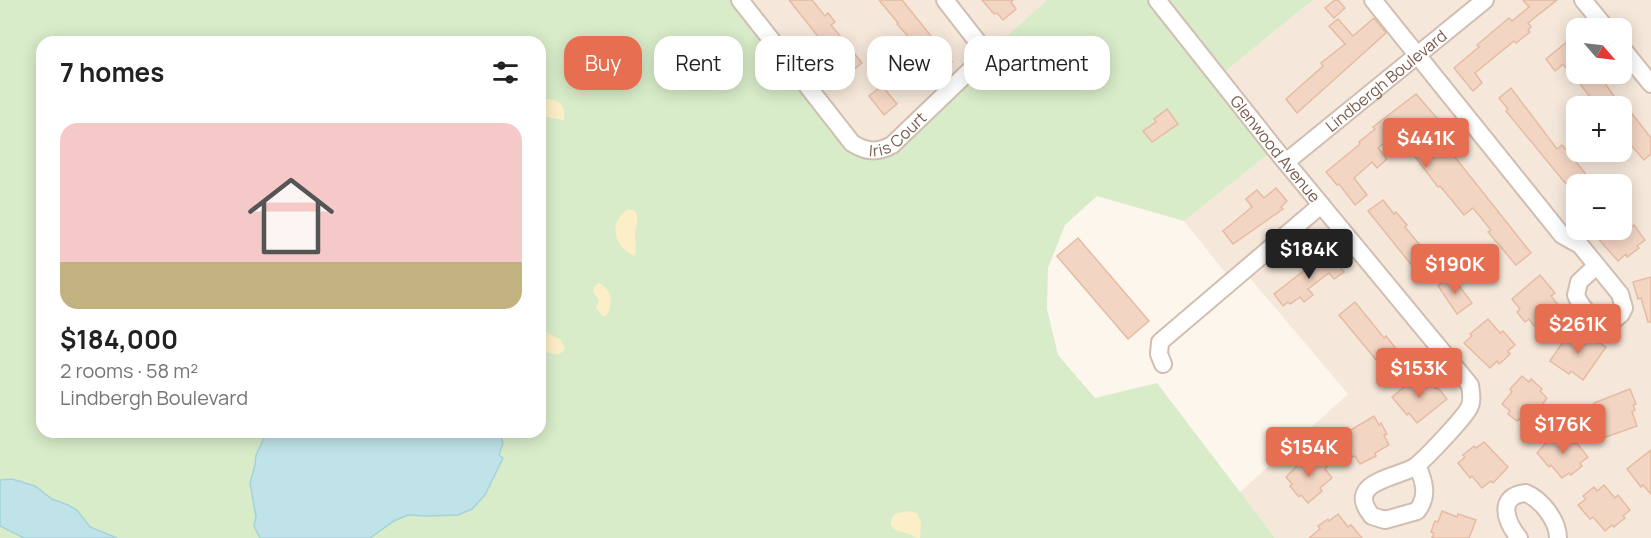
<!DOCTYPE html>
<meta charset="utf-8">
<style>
:root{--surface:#fff;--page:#f6f6f6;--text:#222;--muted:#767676;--line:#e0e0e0;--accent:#e76f51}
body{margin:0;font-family:Manrope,sans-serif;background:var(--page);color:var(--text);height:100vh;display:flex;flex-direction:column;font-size:22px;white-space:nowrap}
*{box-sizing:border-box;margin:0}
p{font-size:20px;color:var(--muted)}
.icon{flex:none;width:33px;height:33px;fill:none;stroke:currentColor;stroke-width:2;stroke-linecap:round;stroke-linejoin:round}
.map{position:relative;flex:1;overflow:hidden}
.details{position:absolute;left:36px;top:36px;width:510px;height:402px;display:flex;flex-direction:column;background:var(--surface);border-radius:18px;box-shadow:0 3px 15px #0003}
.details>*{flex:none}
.banner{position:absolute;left:564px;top:36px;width:570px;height:54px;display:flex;gap:12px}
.needle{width:39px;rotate:118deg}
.controls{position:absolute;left:1566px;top:18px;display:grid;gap:12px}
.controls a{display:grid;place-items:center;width:66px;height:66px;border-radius:12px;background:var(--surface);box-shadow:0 3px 15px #0003;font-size:30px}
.price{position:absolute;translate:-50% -51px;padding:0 14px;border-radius:6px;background:var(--accent);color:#fff;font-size:20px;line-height:39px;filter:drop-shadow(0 2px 3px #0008)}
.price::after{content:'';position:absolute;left:50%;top:36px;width:18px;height:14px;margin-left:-9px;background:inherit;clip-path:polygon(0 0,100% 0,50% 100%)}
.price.on{background:#222;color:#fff}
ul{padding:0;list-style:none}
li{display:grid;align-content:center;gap:12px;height:318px;padding:0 24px}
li+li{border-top:2px solid var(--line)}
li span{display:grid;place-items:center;height:186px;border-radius:18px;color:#555}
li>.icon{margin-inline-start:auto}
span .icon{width:108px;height:108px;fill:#fffc;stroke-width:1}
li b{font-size:26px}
h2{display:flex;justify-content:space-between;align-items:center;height:72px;padding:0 24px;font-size:26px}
.pill{padding:0 21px;border-radius:18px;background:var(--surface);box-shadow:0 3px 15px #0003;font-size:21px;line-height:54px}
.pill.on{background:var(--accent);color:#fff}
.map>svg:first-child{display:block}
.residential{fill:#f5e8da;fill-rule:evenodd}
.green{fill:#d8ecc9;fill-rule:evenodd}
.sand{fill:#fcefc7}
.water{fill:#bfe3e8;stroke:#a5d3da;stroke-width:1.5}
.building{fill:#f3d5c3;stroke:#e6bba3;stroke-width:1.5}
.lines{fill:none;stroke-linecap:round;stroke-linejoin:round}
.minor-casing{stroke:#d1beb0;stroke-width:20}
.minor{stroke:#fff;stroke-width:16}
.labels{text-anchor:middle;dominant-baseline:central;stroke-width:4.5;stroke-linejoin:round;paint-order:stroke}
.street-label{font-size:16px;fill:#7a5c4d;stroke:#fffaf3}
</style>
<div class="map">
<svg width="1651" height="538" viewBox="0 0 1651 538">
<rect width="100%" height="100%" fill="#fdf6ec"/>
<g class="residential">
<polygon points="740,0 1047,0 892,145 861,149"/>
<path d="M1313 0H1651V538H1275L1239 493 1348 394 1244 271 1231 280 1184 221 1275 149 1218 77ZM1576 28H1622V74H1576ZM1576 106H1622V152H1576ZM1576 184H1622V230H1576Z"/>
</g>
<path class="green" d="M0 0H740L852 143 872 151 987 54 1047 0H1313L1218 77 1275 149 1184 221 1097 196 1065 225 1048 268 1047 309 1058 355 1095 398 1157 383 1275 538H0ZM42 42H540V432H42Z"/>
<g class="sand">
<path d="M577 47H581L589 54 586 85H579L573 81C573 76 576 69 574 64 571 56 568 53 577 47Z"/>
<path d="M540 98C555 100 566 100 564 120L547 117 540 119Z"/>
<path d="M629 209 635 211C640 221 635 226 635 236 635 244 637 249 635 256 614 249 607 220 629 209Z"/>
<path d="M599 283C612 289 614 305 606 316H603L596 308 599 300 593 292 595 286Z"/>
<path d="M545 332 560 339 565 349C557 360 550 350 540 351V335Z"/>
<path d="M907 511 917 513 921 522 920 538C913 538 913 535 906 533 895 531 885 527 895 514Z"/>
</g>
<g class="water">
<polygon points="267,432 500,432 503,443 499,455 503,458 485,495 472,509 458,515 427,516 408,515 394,521 370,538 260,538 254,526 256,517 250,483 255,465 256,455"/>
<polygon points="12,479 35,486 52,499 68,505 77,510 90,527 117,538 24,538 0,526 0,480"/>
</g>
<g class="building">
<polygon points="789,0 812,0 825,16 828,13 835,22 831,25 862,63 848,74"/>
<polygon points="879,0 902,0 952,62 940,72 897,24 898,23"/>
<polygon points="982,0 1013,0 1011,2 1016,9 1003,20 997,13 994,14"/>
<polygon points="1335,0 1338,0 1345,8 1334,18 1325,8"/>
<polygon points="1523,0 1557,0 1528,23 1531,27 1528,30 1530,32 1516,43 1514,41 1475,73 1482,83 1473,91 1454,68 1479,47 1477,45 1509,18 1512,21 1529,7"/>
<polygon points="1374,18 1386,33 1297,113 1286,99 1323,66 1321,63 1345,44 1329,26 1338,19 1353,36"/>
<polygon points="1568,41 1576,52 1576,81 1563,64 1555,71 1546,59"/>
<polygon points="1593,74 1599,81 1602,79 1621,106 1597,106 1580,84"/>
<polygon points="882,86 897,104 884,115 869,96"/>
<polygon points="1511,88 1557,149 1562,145 1594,184 1576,184 1576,196 1566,184 1506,111 1508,109 1499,98"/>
<polygon points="1416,94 1443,125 1435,132 1531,253 1516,265 1488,232 1491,230 1473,208 1464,215 1440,186 1438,187 1397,133 1378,148 1387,159 1377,168 1372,162 1354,178 1367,195 1355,205 1339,184 1337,185 1326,172 1360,144 1359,142 1375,129 1373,127"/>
<polygon points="1622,101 1651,138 1651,154 1644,160 1622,135"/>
<polygon points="1167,109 1178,124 1152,142 1143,131 1156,122 1154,119"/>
<polygon points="1276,188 1287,201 1281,207 1283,209 1233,244 1223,231 1252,207 1246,199 1257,190 1264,198"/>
<polygon points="1383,200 1394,214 1396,212 1407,225 1405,227 1433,261 1418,273 1368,211"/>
<polygon points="1622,214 1631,227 1634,225 1645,240 1637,246 1639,248 1627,257 1626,254 1618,261 1594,234 1600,230 1622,230"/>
<polygon points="1078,238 1149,321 1128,339 1057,256"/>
<polygon points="1328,252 1344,272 1334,279 1329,273 1308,289 1313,295 1304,302 1300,297 1290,304 1288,302 1283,306 1274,294"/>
<polygon points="1451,275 1472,303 1457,314 1438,286"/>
<polygon points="1540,275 1555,293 1551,296 1559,306 1534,326 1529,319 1525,322 1517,312 1520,309 1512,299"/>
<polygon points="1651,277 1651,322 1648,322 1641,298 1638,299 1633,282"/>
<polygon points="1355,302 1384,338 1386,336 1404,359 1388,372 1379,359 1377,361 1339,315"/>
<polygon points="1488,319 1500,333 1503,331 1515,345 1508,351 1510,354 1505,359 1499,364 1497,361 1490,368 1464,343 1472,336 1470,334"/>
<polygon points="1571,330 1583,339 1585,336 1592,341 1593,339 1606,347 1583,380 1571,371 1569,374 1550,361"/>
<polygon points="1420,374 1429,386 1432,384 1436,389 1438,388 1447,399 1417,423 1409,413 1407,415 1392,397"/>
<polygon points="1522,376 1529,382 1531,379 1542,389 1540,391 1547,398 1526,426 1519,419 1517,421 1508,414 1510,411 1502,404 1512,392 1510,389"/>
<polygon points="1630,389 1636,404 1633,405 1635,410 1632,412 1637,426 1603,438 1595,417 1598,416 1594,403"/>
<polygon points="1374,416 1379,425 1381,423 1387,434 1384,435 1389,445 1375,453 1376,456 1360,464 1355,456 1352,457 1346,444 1349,443 1344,434"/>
<polygon points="1563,431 1574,444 1576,442 1588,457 1580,463 1582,466 1571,475 1569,473 1562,478 1551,465 1549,467 1537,453 1552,436 1554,439"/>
<polygon points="1484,442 1508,467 1493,483 1491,481 1482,488 1472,476 1470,478 1458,463 1465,457 1463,455 1474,446 1476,448"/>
<polygon points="1651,450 1651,494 1643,485 1641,487 1627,469"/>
<polygon points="1311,452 1318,460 1320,458 1327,467 1325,469 1332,478 1320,488 1322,491 1308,503 1301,495 1299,497 1290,486 1292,484 1286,477"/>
<polygon points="1604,485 1615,498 1618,495 1630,510 1623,516 1625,518 1614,527 1612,525 1605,531 1593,517 1590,519 1578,505 1586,499 1583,496 1594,487 1597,491"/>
<polygon points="1442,511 1457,517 1458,514 1476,520 1469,538 1432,538 1434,533 1431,532 1433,526 1435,521 1438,522"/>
<polygon points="1338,514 1348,527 1351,525 1362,538 1309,538 1320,529 1318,526 1328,519 1329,521"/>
</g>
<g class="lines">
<defs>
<g id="minor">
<path id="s1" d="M740 0 852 143C866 152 877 153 892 145L987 54 945 0"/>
<path id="s2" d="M1157 0 1275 149 1470 385C1471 393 1473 401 1469 408 1463 419 1427 457 1416 466 1399 478 1343 481 1372 516L1385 520 1417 511C1429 496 1424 481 1417 465"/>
<path d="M1373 0 1562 235 1580 245 1620 294 1624 308 1621 314 1608 325C1594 321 1581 308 1576 295L1579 282 1596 266"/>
<polyline points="1583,0 1606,28"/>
<polyline points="1622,48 1651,84"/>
<path id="s3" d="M1286 162 1485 0"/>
<polyline points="1163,364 1159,354 1160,342 1321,205"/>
<path d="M1519 538C1506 522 1496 496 1526 493 1542 500 1558 521 1558 538"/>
</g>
</defs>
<use href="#minor" class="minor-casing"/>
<use href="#minor" class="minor"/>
</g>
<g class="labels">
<g class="street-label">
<text stroke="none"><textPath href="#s3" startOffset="129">Lindbergh Boulevard</textPath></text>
<text stroke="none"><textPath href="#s1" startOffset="234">Iris Court</textPath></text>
<text stroke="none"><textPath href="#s2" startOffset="190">Glenwood Avenue</textPath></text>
</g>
</g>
</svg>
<div class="controls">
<a><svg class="needle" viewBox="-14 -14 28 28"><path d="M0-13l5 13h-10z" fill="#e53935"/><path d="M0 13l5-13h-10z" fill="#767676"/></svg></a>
<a>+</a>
<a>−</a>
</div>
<b class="price" style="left:1426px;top:169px">$441K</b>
<b class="price on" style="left:1309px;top:280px">$184K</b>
<b class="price" style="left:1455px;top:295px">$190K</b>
<b class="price" style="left:1578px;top:355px">$261K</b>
<b class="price" style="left:1419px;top:399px">$153K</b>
<b class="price" style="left:1563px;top:455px">$176K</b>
<b class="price" style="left:1309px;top:478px">$154K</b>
<div class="banner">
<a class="pill on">Buy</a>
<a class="pill">Rent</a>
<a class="pill">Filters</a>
<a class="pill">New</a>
<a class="pill">Apartment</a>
</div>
<section class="details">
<h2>7 homes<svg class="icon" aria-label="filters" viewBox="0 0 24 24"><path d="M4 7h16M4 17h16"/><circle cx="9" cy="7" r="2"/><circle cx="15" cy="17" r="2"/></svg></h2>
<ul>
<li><span style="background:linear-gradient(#f6c9c9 75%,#c2b280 0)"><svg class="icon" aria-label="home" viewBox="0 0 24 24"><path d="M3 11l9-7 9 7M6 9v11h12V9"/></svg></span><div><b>$184,000</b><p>2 rooms · 58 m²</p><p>Lindbergh Boulevard</p></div></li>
</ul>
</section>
</div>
